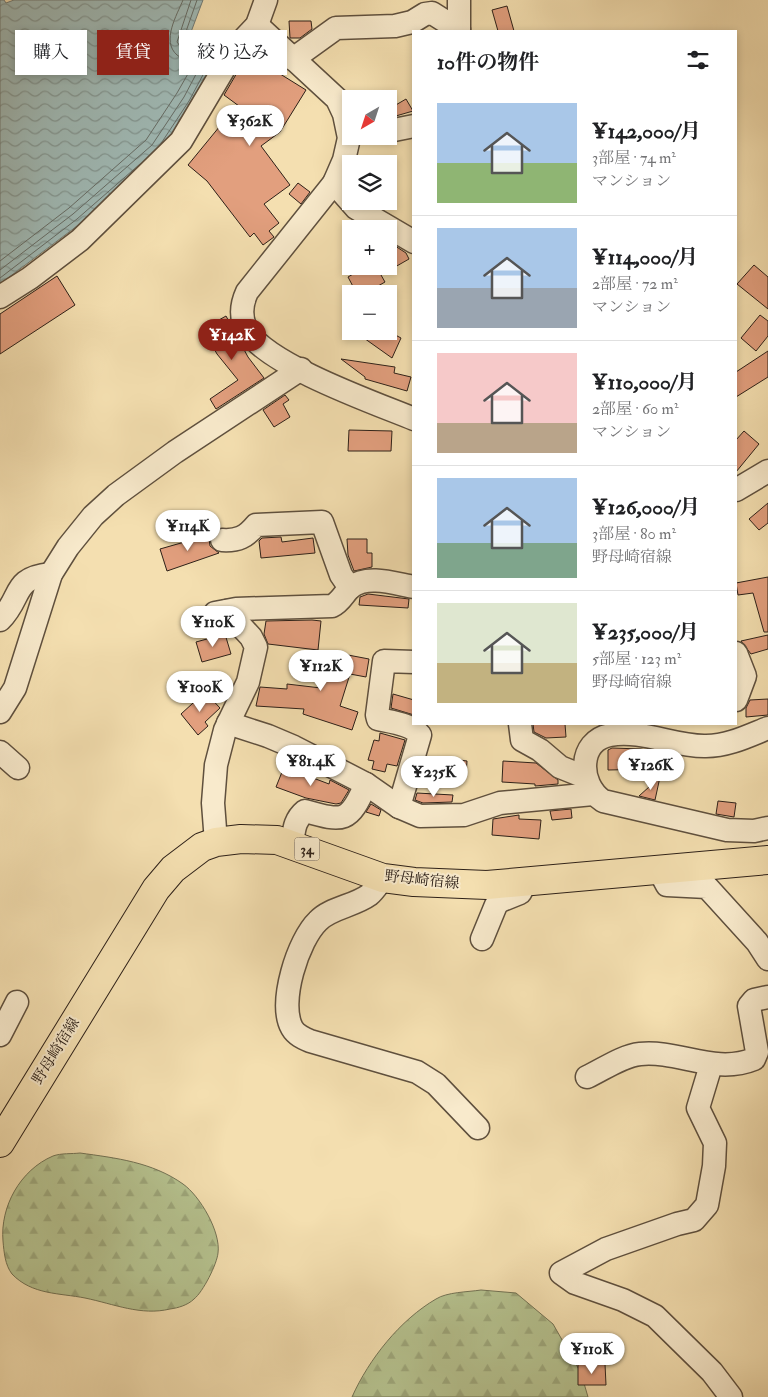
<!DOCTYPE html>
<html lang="ja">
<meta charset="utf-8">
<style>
:root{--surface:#fff;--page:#f6f6f6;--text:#202124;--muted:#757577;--line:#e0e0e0;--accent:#8f2418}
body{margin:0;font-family:"IM FELL Double Pica","Noto Serif JP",serif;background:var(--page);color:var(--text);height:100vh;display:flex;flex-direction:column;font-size:19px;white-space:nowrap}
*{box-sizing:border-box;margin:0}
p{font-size:16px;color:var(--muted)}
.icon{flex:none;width:28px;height:28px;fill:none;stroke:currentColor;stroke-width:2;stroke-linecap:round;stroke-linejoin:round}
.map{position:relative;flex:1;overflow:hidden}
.side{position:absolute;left:412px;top:30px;width:325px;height:695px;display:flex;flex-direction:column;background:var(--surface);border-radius:0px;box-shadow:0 2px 8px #0003}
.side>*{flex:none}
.hud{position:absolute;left:15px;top:30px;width:322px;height:45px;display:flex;gap:10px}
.needle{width:32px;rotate:219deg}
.controls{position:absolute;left:342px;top:90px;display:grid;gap:10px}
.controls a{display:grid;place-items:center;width:55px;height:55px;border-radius:0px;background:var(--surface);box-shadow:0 2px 8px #0003;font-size:25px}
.price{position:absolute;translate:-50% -42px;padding:0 11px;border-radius:18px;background:#fff;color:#222;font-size:16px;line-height:32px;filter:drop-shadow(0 1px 2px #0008)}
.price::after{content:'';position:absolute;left:50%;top:30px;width:15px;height:11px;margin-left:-8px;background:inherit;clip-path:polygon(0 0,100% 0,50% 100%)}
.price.on{background:var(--accent);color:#fff}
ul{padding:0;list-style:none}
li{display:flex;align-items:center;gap:15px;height:125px;padding:0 25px}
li+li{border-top:1px solid var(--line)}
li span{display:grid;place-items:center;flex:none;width:140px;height:100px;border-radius:0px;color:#555}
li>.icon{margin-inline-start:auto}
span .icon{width:60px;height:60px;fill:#fffc;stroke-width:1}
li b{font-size:21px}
h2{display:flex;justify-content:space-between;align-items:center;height:60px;padding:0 25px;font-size:21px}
.pill{padding:0 18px;border-radius:0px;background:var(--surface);box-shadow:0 2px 8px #0003;font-size:18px;line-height:45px}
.pill.on{background:var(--accent);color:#fff}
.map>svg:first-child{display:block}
.forest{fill:url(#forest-firs);stroke:#727254}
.water{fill:url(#water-waves);stroke:#727c77}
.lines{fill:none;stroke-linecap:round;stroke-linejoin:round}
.shore{stroke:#666d67;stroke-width:1}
.building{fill:#e29f7e;stroke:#2d2018}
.minor-casing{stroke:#5f503e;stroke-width:25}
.major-casing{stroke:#2d2018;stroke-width:30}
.minor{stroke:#f8eacc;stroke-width:22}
.major{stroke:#f4dfb0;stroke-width:28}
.labels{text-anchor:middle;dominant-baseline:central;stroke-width:4;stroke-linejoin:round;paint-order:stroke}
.shield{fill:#f8eacc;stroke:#6a5d4e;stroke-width:1}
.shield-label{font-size:14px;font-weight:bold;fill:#2d2018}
.street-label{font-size:15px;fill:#2d2018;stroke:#f8eacc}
</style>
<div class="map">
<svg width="768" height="1397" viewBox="0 0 768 1397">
<defs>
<pattern id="forest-firs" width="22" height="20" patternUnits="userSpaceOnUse" patternTransform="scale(1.25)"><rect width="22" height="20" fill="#b6c390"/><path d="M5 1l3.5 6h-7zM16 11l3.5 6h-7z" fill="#9da77b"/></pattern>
<pattern id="water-waves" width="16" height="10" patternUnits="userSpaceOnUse" patternTransform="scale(1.25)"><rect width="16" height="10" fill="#a0bab6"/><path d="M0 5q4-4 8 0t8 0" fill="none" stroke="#839793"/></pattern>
</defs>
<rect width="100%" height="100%" fill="#f4dfb0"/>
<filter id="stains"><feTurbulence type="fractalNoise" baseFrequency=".004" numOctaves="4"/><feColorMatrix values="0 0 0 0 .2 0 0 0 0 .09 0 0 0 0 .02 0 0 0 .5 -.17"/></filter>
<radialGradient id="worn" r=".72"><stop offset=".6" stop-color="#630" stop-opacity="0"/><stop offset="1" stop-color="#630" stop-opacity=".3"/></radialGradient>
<g class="forest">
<path d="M80 1153C116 1158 152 1162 183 1184 200 1196 221 1232 218 1253 217 1264 203 1292 194 1299 188 1305 178 1308 170 1309 141 1316 114 1304 85 1298 60 1293 32 1295 12 1274 5 1265 4 1252 3 1241 0 1207 20 1170 53 1156 61 1153 72 1154 80 1153Z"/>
<path d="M481 1290 516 1293 553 1324 581 1373 588 1397H352C369 1359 400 1320 436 1299 447 1292 468 1292 481 1290Z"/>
</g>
<polygon class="water" points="0,0 4,0 6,3 14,0 203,0 188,40 220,54 193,103 160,153 81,223 0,284"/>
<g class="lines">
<g class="shore">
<polyline points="160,145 189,101 212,58 211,55 187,45 183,40 197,0"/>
<path d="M0 261 69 208 146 140 177 93 193 65C189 59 182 59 177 55 161 41 177 15 183 0"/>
<polyline points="0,270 73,214 152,145 184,97 203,61 202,58 183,50 177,42 191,0"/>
<polyline points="0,278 77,219 140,164"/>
</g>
</g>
<g class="building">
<polygon points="507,6 514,31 498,31 492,10"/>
<polygon points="289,21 311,21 312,29 300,38 290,38"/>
<polygon points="248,54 306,90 280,132 261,146 290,185 264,204 279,223 269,231 274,237 263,245 254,233 250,237 207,181 188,165 220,126 243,109 224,95"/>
<polygon points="406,99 413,111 389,118 389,109"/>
<polygon points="298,183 310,192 301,204 289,194"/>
<polygon points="389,242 406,253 409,259 381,275 385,282 364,294 357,294 348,277 367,266 389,266"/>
<polygon points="754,265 768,277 768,309 737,284"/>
<polygon points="57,276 75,305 0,354 0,314"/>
<polygon points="760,315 768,321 768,336 756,351 741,338"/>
<polygon points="226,316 248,357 264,378 216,409 210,399 238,380 217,354 203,329"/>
<polygon points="354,331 388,331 401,338 392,358"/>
<polygon points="768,351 768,377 736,397 736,372"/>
<polygon points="341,359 395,367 394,373 411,377 407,391 365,379 365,377"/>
<polygon points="285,395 289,400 283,404 290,417 274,427 263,410"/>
<polygon points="349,430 392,431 391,451 348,451"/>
<polygon points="744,431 759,444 736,472 736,440"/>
<polygon points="768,503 768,523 759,530 749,519"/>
<polygon points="208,531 210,546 219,553 167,571 160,549 195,539 194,535"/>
<polygon points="281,537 282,542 313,538 315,553 261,558 259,541 262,538"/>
<polygon points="347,539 367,539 367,553 372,553 372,567 354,571 348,555"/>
<polygon points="768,577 768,632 764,632 753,593 738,595 736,583"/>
<polygon points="368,594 409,599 408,608 359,605 360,597"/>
<polygon points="312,620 321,621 318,650 268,644 264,634 266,621"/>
<polygon points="225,634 231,654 202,662 196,642"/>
<polygon points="768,635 768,649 751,654 741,641"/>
<polygon points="327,651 369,659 366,677 350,674 340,706 358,712 352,730 303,714 304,709 256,706 260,687 287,689 287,684 321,688"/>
<polygon points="205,692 220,708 205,722 208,726 198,735 181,714"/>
<polygon points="393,694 414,700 414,715 391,708"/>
<polygon points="768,699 768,715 746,717 746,708 750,700"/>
<polygon points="533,724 565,724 566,737 546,738 534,732"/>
<polygon points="380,733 405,740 397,766 387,764 385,772 372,769 374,761 368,760 374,740 379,741"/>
<polygon points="612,748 641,749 667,754 665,763 657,762 656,769 608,770 608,750"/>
<polygon points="437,757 467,761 466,776 454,775 454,778 431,773 432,761 437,761"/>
<polygon points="503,761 536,763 558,780 558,784 535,786 535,784 502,782"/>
<polygon points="284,767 329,784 330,780 349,790 341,803 336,804 306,798 276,787"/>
<polygon points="660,777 655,800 639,796"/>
<polygon points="417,793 453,795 452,802 423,803 415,800"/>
<polygon points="718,801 736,803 734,817 716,814"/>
<polygon points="371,804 381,810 379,816 366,812"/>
<polygon points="571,809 572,818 552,820 550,811"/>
<polygon points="519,815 519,819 541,820 539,839 492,835 493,819"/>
<polygon points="578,1364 605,1364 606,1385 578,1385"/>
</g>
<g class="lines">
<defs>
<g id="minor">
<polyline points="459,0 459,31"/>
<path d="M257 25 337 99 344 114 349 138 344 160 334 183 247 292C241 305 240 319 248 332 270 366 375 403 414 419"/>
<polyline points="293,59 336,28 395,26 412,22 425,14 432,13 459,30"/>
<polyline points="389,131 414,126"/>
<polyline points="334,183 356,208 414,242"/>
<polyline points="0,297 30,278 80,240 181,141 238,45 257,25 266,0"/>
<polyline points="736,490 768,471"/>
<path d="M222 540C238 541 246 537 256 525L322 522 341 575 350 588"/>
<path d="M215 613 236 609 332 606C341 602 344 593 351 587 368 574 396 584 414 587"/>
<path d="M0 620C23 597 11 578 51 574"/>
<polyline points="736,653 745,676 736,700"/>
<polyline points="0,712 15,688 51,574 68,547 93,516 116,495 175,452 301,369"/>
<polyline points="228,723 268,736 294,747 366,784 399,807 420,816 464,815 500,803 593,794"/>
<polyline points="520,724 522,740 540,750 560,767 585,777"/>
<path d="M768 728C748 736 728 746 706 746 675 747 642 729 610 735 578 741 578 784 603 801L727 830 754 831 768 828"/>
<polyline points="0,752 18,768"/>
<path d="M399 807 420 735C412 724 391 722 378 719L377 715 384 661 414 662"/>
<polyline points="216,842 213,803 216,765 225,730 248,682 256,647 251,637 227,611"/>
<path d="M292 844C294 831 294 820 305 811 344 822 349 823 366 784"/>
<polyline points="659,870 667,885 707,887 757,942 768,959"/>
<path d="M383 878C379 883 374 891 369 895 354 906 330 908 318 921 298 940 278 1003 292 1028 296 1035 303 1038 310 1041L417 1072 436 1084 478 1128"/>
<polyline points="482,939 496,905 500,901 520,893 527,880"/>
<polyline points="0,1035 17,1002"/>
<polyline points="711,1065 698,1108 715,1143 714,1166 707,1205 694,1220 677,1224 606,1249 561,1273 575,1283 623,1300 655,1316 712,1372 731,1397"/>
<path d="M587 1077C604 1069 622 1056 640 1054 679 1050 715 1075 754 1059L757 1052 749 1006 754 1000 768 997"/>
</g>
<polyline id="major" points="0,1143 156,889 173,869 202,847 216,842 241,839 277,840 383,878 414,882 487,885 768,860"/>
</defs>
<use href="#minor" class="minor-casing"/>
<use href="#major" class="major-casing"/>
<use href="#minor" class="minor"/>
<use href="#major" class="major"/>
</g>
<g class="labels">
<rect class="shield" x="294.5" y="837.5" width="25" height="23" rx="4"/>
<g class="shield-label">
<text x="307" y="849">34</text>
</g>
<g class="street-label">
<text transform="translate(422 880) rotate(6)">野母崎宿線</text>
<text transform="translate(56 1051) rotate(-58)">野母崎宿線</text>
</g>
</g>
<rect width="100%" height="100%" filter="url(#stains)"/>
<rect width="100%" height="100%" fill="url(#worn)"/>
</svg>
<div class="controls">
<a><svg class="needle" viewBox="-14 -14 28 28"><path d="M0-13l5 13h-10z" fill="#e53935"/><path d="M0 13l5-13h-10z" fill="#757577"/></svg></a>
<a><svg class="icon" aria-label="layers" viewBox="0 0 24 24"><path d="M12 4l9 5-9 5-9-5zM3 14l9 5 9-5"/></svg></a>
<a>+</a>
<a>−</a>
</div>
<b class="price" style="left:250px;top:147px">¥362K</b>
<b class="price on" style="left:232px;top:361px">¥142K</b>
<b class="price" style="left:188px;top:552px">¥114K</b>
<b class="price" style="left:213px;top:648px">¥110K</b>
<b class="price" style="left:321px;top:692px">¥112K</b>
<b class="price" style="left:200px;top:713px">¥100K</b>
<b class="price" style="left:311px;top:787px">¥81.4K</b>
<b class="price" style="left:651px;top:791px">¥126K</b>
<b class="price" style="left:434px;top:798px">¥235K</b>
<b class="price" style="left:592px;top:1375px">¥110K</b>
<div class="hud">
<a class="pill">購入</a>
<a class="pill on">賃貸</a>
<a class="pill">絞り込み</a>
</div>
<section class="side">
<h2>10件の物件<svg class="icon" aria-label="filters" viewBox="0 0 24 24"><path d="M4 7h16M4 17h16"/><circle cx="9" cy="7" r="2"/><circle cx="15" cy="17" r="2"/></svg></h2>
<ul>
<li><span style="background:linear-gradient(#a9c7e8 60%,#8fb573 0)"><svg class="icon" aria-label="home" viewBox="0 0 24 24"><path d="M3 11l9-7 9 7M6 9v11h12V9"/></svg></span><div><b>¥142,000/月</b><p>3部屋 · 74 m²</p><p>マンション</p></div></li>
<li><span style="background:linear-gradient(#a9c7e8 60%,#9aa5b1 0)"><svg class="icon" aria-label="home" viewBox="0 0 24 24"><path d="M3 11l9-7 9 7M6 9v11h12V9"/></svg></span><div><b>¥114,000/月</b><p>2部屋 · 72 m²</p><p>マンション</p></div></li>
<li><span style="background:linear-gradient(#f6c9c9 70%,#b9a48a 0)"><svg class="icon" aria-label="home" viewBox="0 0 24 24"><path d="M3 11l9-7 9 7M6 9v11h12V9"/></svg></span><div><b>¥110,000/月</b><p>2部屋 · 60 m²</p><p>マンション</p></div></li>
<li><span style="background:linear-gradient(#a9c7e8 65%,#7fa58c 0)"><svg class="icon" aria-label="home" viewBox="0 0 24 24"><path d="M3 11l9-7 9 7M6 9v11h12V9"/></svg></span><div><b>¥126,000/月</b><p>3部屋 · 80 m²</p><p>野母崎宿線</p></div></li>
<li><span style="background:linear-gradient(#dfe7d0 60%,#c2b280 0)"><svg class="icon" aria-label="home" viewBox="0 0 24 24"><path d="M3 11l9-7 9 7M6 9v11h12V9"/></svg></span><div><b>¥235,000/月</b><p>5部屋 · 123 m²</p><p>野母崎宿線</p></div></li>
</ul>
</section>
</div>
